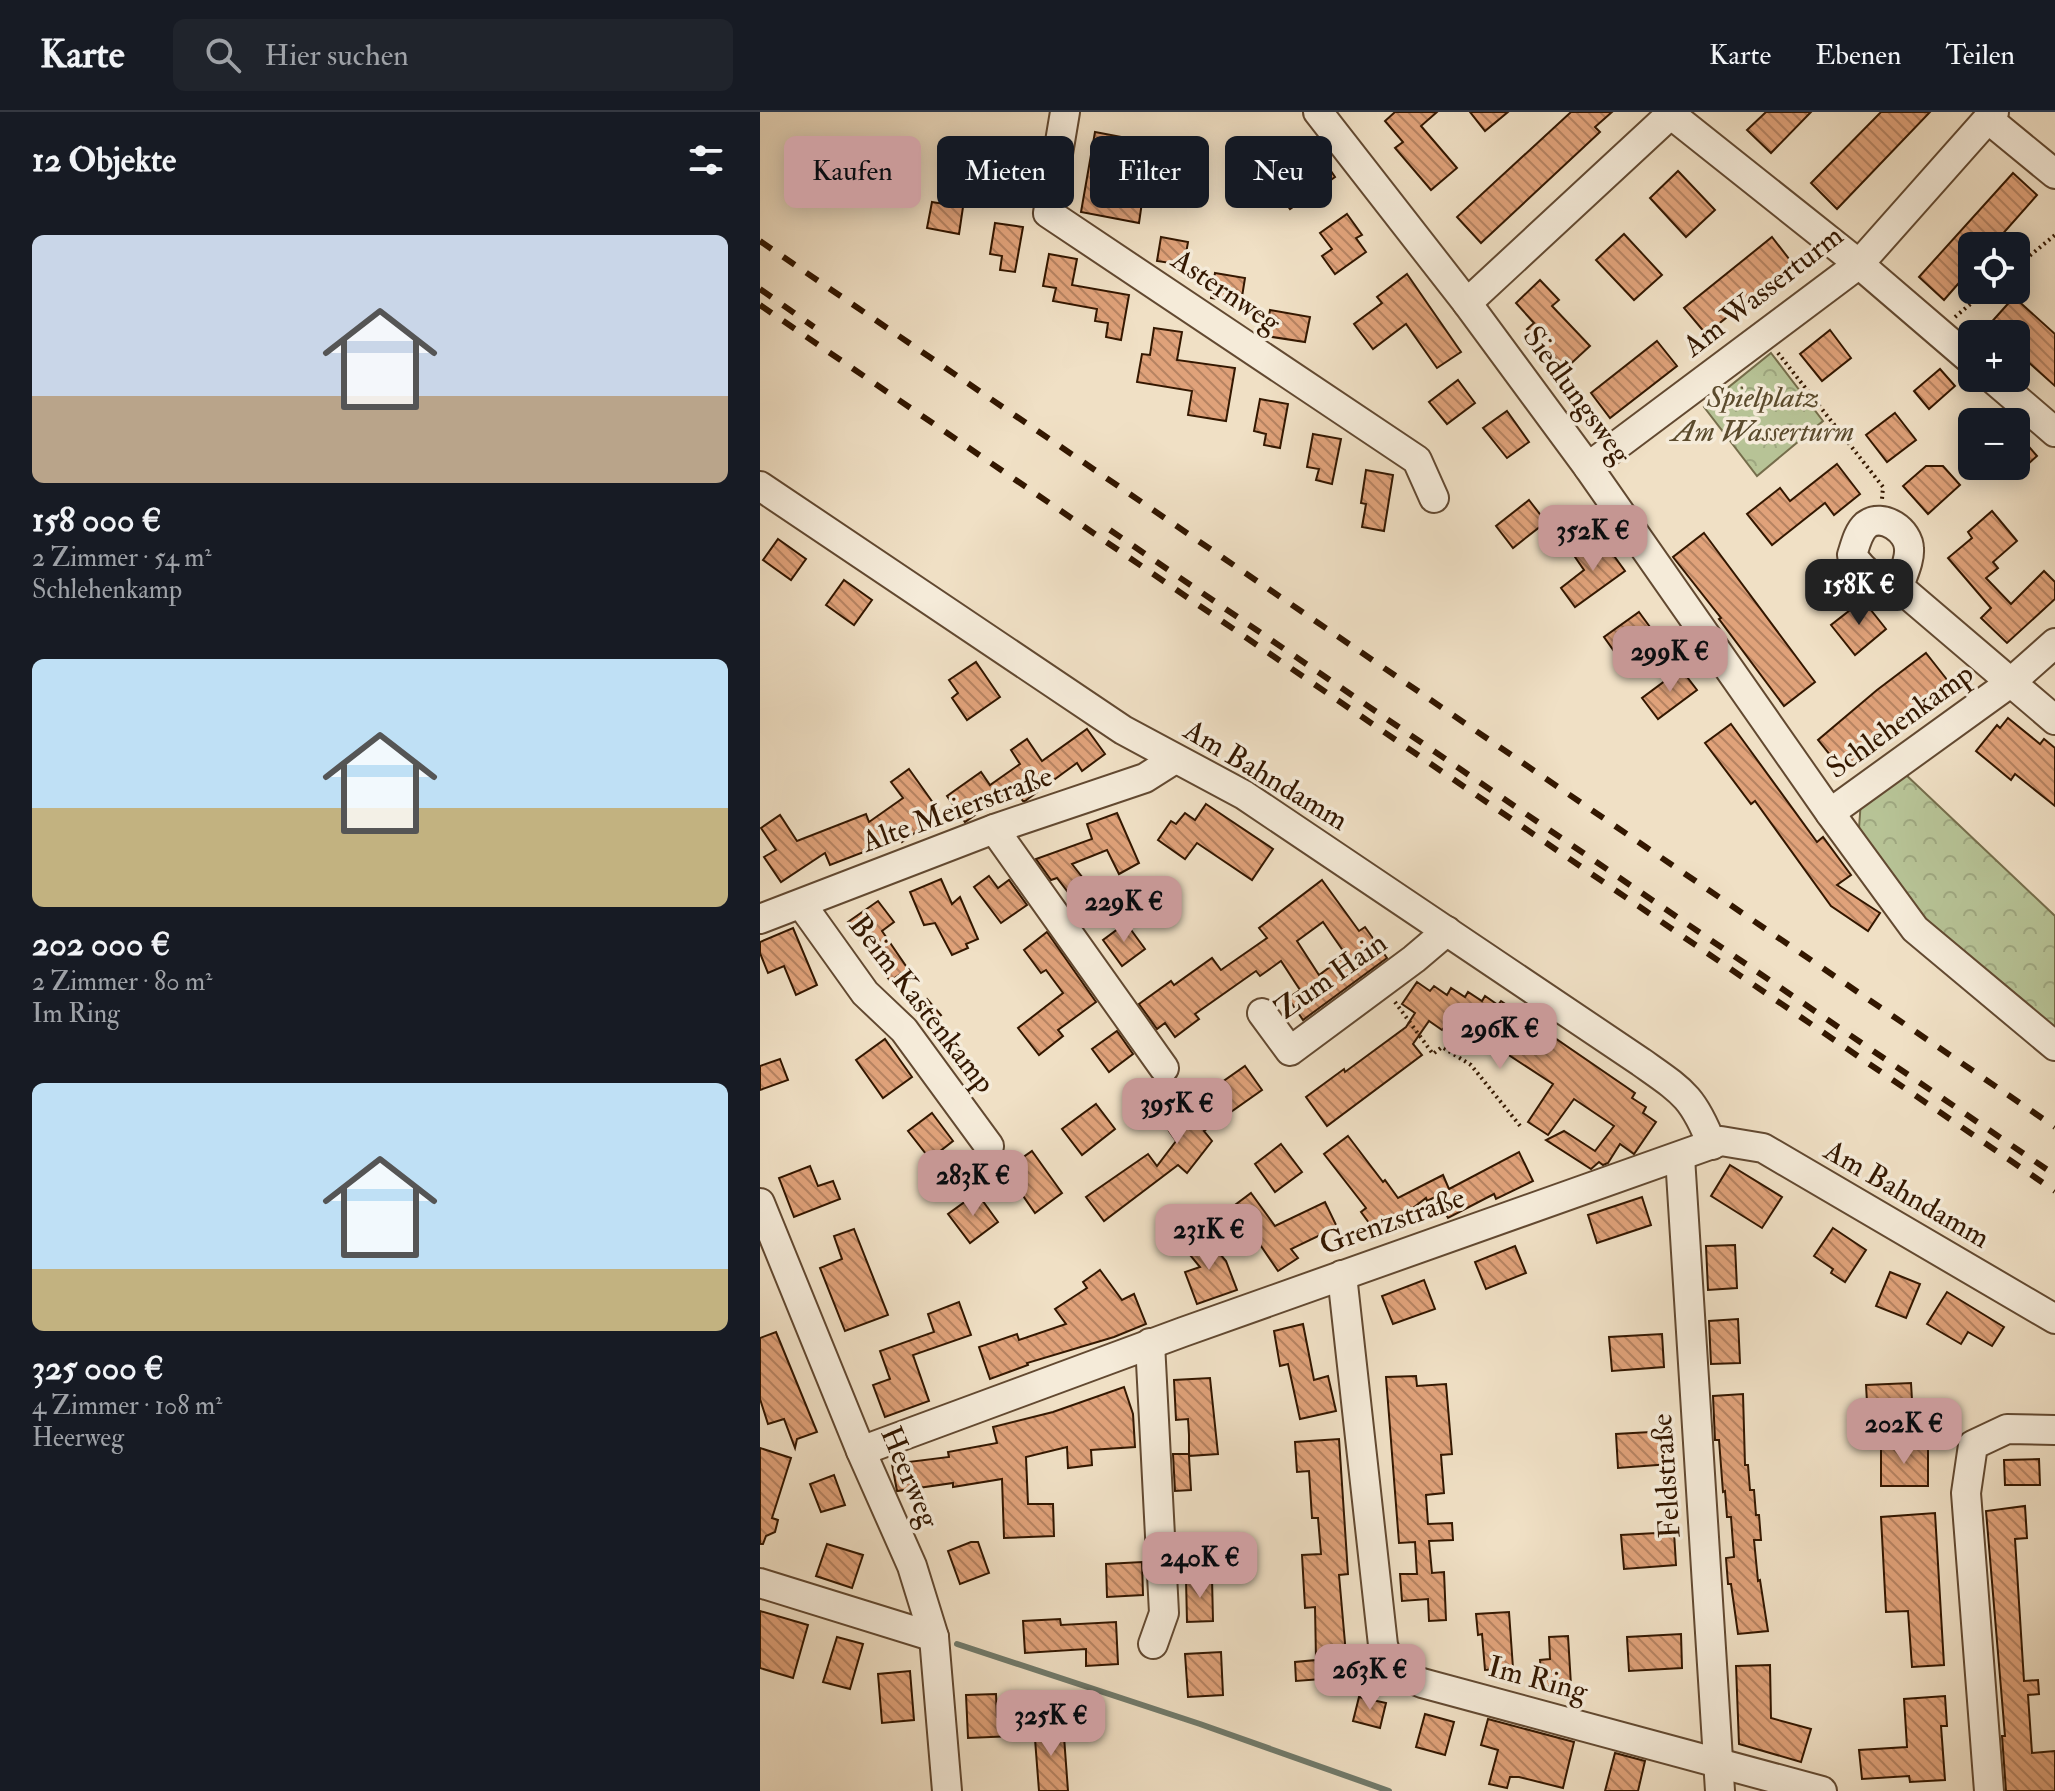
<!DOCTYPE html>
<html lang="de">
<meta charset="utf-8">
<style>
:root{--surface:#171b24;--page:#20242c;--text:#f1f3f6;--muted:#9ea1a6;--line:#363941;--accent:#c59692}
body{margin:0;font-family:"IM FELL Double Pica",serif;background:var(--page);color:var(--text);height:100vh;display:flex;flex-direction:column;font-size:30px;white-space:nowrap}
*{box-sizing:border-box;margin:0}
p{font-size:26px;color:var(--muted)}
.icon{flex:none;width:44px;height:44px;fill:none;stroke:currentColor;stroke-width:2;stroke-linecap:round;stroke-linejoin:round}
.map{position:relative;flex:1;overflow:hidden}
.sheet{display:flex;flex-direction:column;background:var(--surface);width:760px}
.sheet>*{flex:none}
.top-card{position:absolute;left:24px;top:24px;width:760px;height:72px;display:flex;gap:16px}
.controls{position:absolute;left:1198px;top:120px;display:grid;gap:16px}
.controls a{display:grid;place-items:center;width:72px;height:72px;border-radius:12px;background:var(--surface);box-shadow:0 4px 20px #0003;font-size:40px}
.price{position:absolute;translate:-50% -68px;padding:0 18px;border-radius:16px;background:var(--accent);color:#111;font-size:26px;line-height:52px;filter:drop-shadow(0 2px 4px #0008)}
.price::after{content:'';position:absolute;left:50%;top:48px;width:24px;height:18px;margin-left:-12px;background:inherit;clip-path:polygon(0 0,100% 0,50% 100%)}
.price.active{background:#222;color:#fff}
ul{padding:0;list-style:none}
li{display:grid;align-content:center;gap:16px;height:424px;padding:0 32px}
li span{display:grid;place-items:center;height:248px;border-radius:12px;color:#555}
li>.icon{margin-inline-start:auto}
span .icon{width:144px;height:144px;fill:#fffc;stroke-width:1}
li b{font-size:34px}
h2{display:flex;justify-content:space-between;align-items:center;height:96px;padding:0 32px;font-size:34px}
.pill{padding:0 28px;border-radius:12px;background:var(--surface);box-shadow:0 4px 20px #0003;font-size:28px;line-height:72px}
.pill.active{background:var(--accent);color:#111}
header{display:flex;align-items:center;gap:48px;box-sizing:border-box;height:112px;padding:0 40px;background:var(--surface);border-bottom:2px solid var(--line)}
header strong{font-size:38px}
nav{display:flex;gap:44px;margin-inline-start:auto;font-size:28px}
.search{width:560px;height:72px;background:var(--page);display:flex;align-items:center;gap:20px;box-sizing:border-box;padding:0 28px;border-radius:12px;color:var(--muted);font-size:30px}
main{display:flex;flex:1;min-height:0}
.map>svg:first-child{display:block}
.park{fill:url(#park-crowns);stroke:#756d4b;stroke-width:2}
.lines{fill:none;stroke-linecap:round;stroke-linejoin:round}
.stream{stroke:#717b6c;stroke-width:6}
.building{fill:url(#building-back-hatch);stroke:#331700;stroke-width:2;fill-rule:evenodd}
.minor-casing{stroke:#624931;stroke-width:32}
.path{stroke:#331700;stroke-width:4;stroke-dasharray:2 4;stroke-linecap:butt}
.minor{stroke:#f5ebd9;stroke-width:28}
.rail{stroke:#331700;stroke-width:6;stroke-dasharray:14 14;stroke-linecap:butt}
.labels{text-anchor:middle;dominant-baseline:central;stroke-width:7;stroke-linejoin:round;paint-order:stroke}
.street-label{font-size:30px;fill:#331700;stroke:#f5ebd9}
.park-label{font-size:30px;font-style:italic;fill:#5b4b2d;stroke:#f5ebd9}
</style>
<header>
<strong>Karte</strong>
<div class="search"><svg class="icon" aria-label="search" viewBox="0 0 24 24"><circle cx="10" cy="10" r="6"/><path d="M15 15l6 6"/></svg>Hier suchen</div>
<nav><a>Karte</a><a>Ebenen</a><a>Teilen</a></nav>
</header>
<main>
<section class="sheet">
<h2>12 Objekte<svg class="icon" aria-label="filters" viewBox="0 0 24 24"><path d="M4 7h16M4 17h16"/><circle cx="9" cy="7" r="2"/><circle cx="15" cy="17" r="2"/></svg></h2>
<ul>
<li><span style="background:linear-gradient(#c9d6e8 65%,#b9a48a 0)"><svg class="icon" aria-label="home" viewBox="0 0 24 24"><path d="M3 11l9-7 9 7M6 9v11h12V9"/></svg></span><div><b>158 000 €</b><p>2 Zimmer · 54 m²</p><p>Schlehenkamp</p></div></li>
<li><span style="background:linear-gradient(#bfe0f5 60%,#c2b280 0)"><svg class="icon" aria-label="home" viewBox="0 0 24 24"><path d="M3 11l9-7 9 7M6 9v11h12V9"/></svg></span><div><b>202 000 €</b><p>2 Zimmer · 80 m²</p><p>Im Ring</p></div></li>
<li><span style="background:linear-gradient(#bfe0f5 75%,#c2b280 0)"><svg class="icon" aria-label="home" viewBox="0 0 24 24"><path d="M3 11l9-7 9 7M6 9v11h12V9"/></svg></span><div><b>325 000 €</b><p>4 Zimmer · 108 m²</p><p>Heerweg</p></div></li>
</ul>
</section>
<div class="map">
<svg width="1295" height="1679" viewBox="0 0 1295 1679">
<defs>
<pattern id="park-crowns" width="20" height="18" patternUnits="userSpaceOnUse" patternTransform="scale(2)"><rect width="20" height="18" fill="#b7c396"/><path d="M2 6a3 3 0 1 1 6 0M12 15a3 3 0 1 1 6 0" fill="none" stroke="#9ea780"/></pattern>
<pattern id="building-back-hatch" width="6" height="6" patternUnits="userSpaceOnUse" patternTransform="scale(2)"><rect width="6" height="6" fill="#e0a27a"/><path d="M-1 5l2 2M0 0l6 6M5-1l2 2" fill="none" stroke="#b68362"/></pattern>
</defs>
<rect width="100%" height="100%" fill="#f0e0c5"/>
<filter id="stains"><feTurbulence type="fractalNoise" baseFrequency=".0025" numOctaves="4"/><feColorMatrix values="0 0 0 0 .2 0 0 0 0 .09 0 0 0 0 .02 0 0 0 .5 -.17"/></filter>
<radialGradient id="worn" r=".72"><stop offset=".6" stop-color="#630" stop-opacity="0"/><stop offset="1" stop-color="#630" stop-opacity=".3"/></radialGradient>
<g class="park">
<polygon points="1011,241 1063,309 997,364 944,295"/>
<polygon points="1144,661 1295,804 1295,925 1152,799 1099,717 1101,687"/>
</g>
<g class="lines">
<polyline class="stream" points="197,1532 440,1612 629,1679"/>
</g>
<g class="building">
<polygon points="635,0 677,0 661,14 697,56 671,78 635,36 643,30 625,9"/>
<polygon points="710,0 748,0 725,19"/>
<polygon points="811,0 852,0 835,15 840,20 721,131 697,105"/>
<polygon points="1006,0 1051,0 1011,41 987,18"/>
<polygon points="1121,0 1170,0 1077,97 1051,71"/>
<polygon points="335,20 367,26 366,34 392,39 389,58 363,53 357,86 382,90 379,111 321,100"/>
<polygon points="556,37 575,65 530,97 518,80 535,68 527,57"/>
<polygon points="245,45 273,49 268,79 241,75"/>
<polygon points="918,59 955,98 926,125 890,86"/>
<polygon points="1253,61 1277,83 1232,134 1212,134 1212,156 1184,188 1159,165"/>
<polygon points="172,90 203,95 199,122 167,116"/>
<polygon points="587,102 602,123 596,126 606,140 575,162 562,144 572,137 560,121"/>
<polygon points="235,111 263,115 255,160 240,158 242,144 230,142"/>
<polygon points="864,122 902,163 874,188 836,148"/>
<polygon points="401,125 428,130 424,153 397,149"/>
<polygon points="1012,125 1033,152 946,222 924,196"/>
<polygon points="289,142 317,147 312,173 369,183 361,228 346,225 348,211 335,209 337,197 293,189 296,176 283,174"/>
<polygon points="455,161 485,166 481,191 451,186"/>
<polygon points="647,162 701,240 677,256 646,212 613,237 594,212 622,191 617,185"/>
<polygon points="780,168 799,188 792,194 830,234 805,257 767,217 774,211 756,191"/>
<polygon points="1254,185 1295,222 1295,274 1256,239 1256,222 1237,222 1228,214"/>
<polygon points="510,198 550,205 545,230 506,224"/>
<polygon points="394,216 422,220 417,248 475,256 466,309 428,303 432,279 377,270 382,242 390,243"/>
<polygon points="1070,218 1091,246 1062,269 1040,242"/>
<polygon points="897,229 917,254 850,306 831,281"/>
<polygon points="1180,257 1195,274 1169,297 1154,279"/>
<polygon points="698,268 715,291 687,312 669,290"/>
<polygon points="500,287 528,292 520,336 504,333 506,322 494,319"/>
<polygon points="747,299 769,330 747,346 723,316"/>
<polygon points="1135,301 1156,328 1127,350 1106,323"/>
<polygon points="1256,320 1277,344 1256,363"/>
<polygon points="553,322 581,327 572,372 556,368 559,357 547,355"/>
<polygon points="1077,352 1100,382 1074,403 1065,391 1012,433 987,402 1020,376 1030,389"/>
<polygon points="1166,354 1183,354 1200,373 1168,402 1143,374"/>
<polygon points="606,358 633,363 624,419 602,415 606,392 601,391"/>
<polygon points="769,388 786,410 753,436 736,414"/>
<polygon points="1232,399 1257,429 1233,450 1238,456 1226,466 1251,492 1284,459 1295,470 1295,487 1247,531 1221,506 1231,496 1188,446 1212,426 1208,420"/>
<polygon points="944,421 1055,570 1024,594 959,507 961,506 913,445"/>
<polygon points="841,426 865,459 815,495 801,476 824,458 815,445"/>
<polygon points="18,427 46,447 31,468 3,448"/>
<polygon points="84,468 112,488 94,513 66,493"/>
<polygon points="1103,488 1126,517 1095,543 1071,513"/>
<polygon points="879,500 901,530 866,556 844,525"/>
<polygon points="1166,541 1188,569 1188,575 1129,619 1083,659 1058,628 1117,578"/>
<polygon points="216,550 240,585 207,608 192,586 198,581 189,568"/>
<polygon points="921,557 937,578 898,607 882,586"/>
<polygon points="1248,606 1280,632 1284,627 1295,636 1295,694 1255,662 1251,668 1216,639 1237,613 1240,616"/>
<polygon points="971,612 1057,730 1063,725 1091,763 1077,773 1120,801 1108,819 1071,794 995,689 991,692 945,631"/>
<polygon points="327,617 345,642 322,659 317,651 265,689 263,689 253,676 205,710 187,684 221,660 230,673 260,652 251,638 267,627 282,649"/>
<polygon points="149,657 181,702 142,730 140,726 70,753 65,741 21,770 4,745 16,738 1,716 20,703 37,729 106,702 109,710 143,686 131,670"/>
<polygon points="446,692 513,737 492,768 437,731 425,747 398,728 411,709 416,712 425,701 435,708"/>
<polygon points="357,701 379,751 359,762 347,738 312,752 330,775 314,788 297,766 291,768 276,747 332,727 327,712"/>
<polygon points="229,764 238,776 249,768 267,793 241,811 214,775"/>
<polygon points="181,767 192,792 200,785 218,827 206,832 208,836 192,843 175,811 164,813 150,780"/>
<path d="M562 768 599 819 605 815 627 846 543 908 528 886 540 878 521 849 500 864 496 859 435 902 439 907 415 925 405 911 397 917 379 892 411 869 414 873 452 846 461 858 507 826 499 816ZM563 810 586 843 559 863 537 829Z"/>
<polygon points="118,789 134,810 122,819 148,857 130,869 88,810"/>
<polygon points="366,811 385,837 362,854 343,828"/>
<polygon points="33,816 57,873 36,883 24,854 8,861 0,841 0,830"/>
<polygon points="287,820 336,890 298,918 303,924 279,943 258,916 303,881 286,858 281,861 264,838"/>
<polygon points="657,870 670,879 674,874 687,883 691,876 705,885 708,880 722,889 725,884 738,893 741,889 875,981 872,986 886,995 883,1001 896,1010 874,1042 860,1032 848,1051 843,1053 839,1050 831,1057 786,1028 804,1019 835,1039 854,1014 814,987 788,1023 768,1010 793,972 718,923 716,927 702,917 699,922 686,913 682,918 669,909 653,932 662,943 567,1014 546,985 584,957 585,960 646,915 655,901 642,892"/>
<polygon points="167,887 181,903 167,914 154,898"/>
<polygon points="357,919 373,942 349,960 332,937"/>
<polygon points="125,927 152,965 123,986 96,948"/>
<polygon points="20,947 28,968 0,978 0,954"/>
<polygon points="485,954 502,978 444,1019 452,1029 427,1061 418,1053 344,1109 326,1085 388,1042 397,1054 416,1029 409,1019 450,989 445,982"/>
<polygon points="336,992 355,1017 322,1043 302,1017"/>
<polygon points="172,1001 193,1029 170,1047 148,1019"/>
<polygon points="588,1024 623,1070 625,1068 638,1086 683,1063 689,1077 759,1040 773,1069 736,1087 734,1082 688,1106 677,1084 667,1089 666,1086 618,1123 601,1100 606,1096 564,1042"/>
<polygon points="521,1032 542,1060 515,1080 495,1052"/>
<polygon points="272,1039 302,1081 275,1101 245,1058"/>
<polygon points="970,1053 1022,1085 1002,1116 951,1084"/>
<polygon points="50,1054 58,1074 73,1069 80,1087 34,1105 19,1066"/>
<polygon points="217,1081 238,1110 210,1131 188,1102"/>
<polygon points="491,1081 515,1114 565,1090 577,1115 531,1137 538,1146 518,1159 488,1115 482,1119 467,1099"/>
<polygon points="882,1085 891,1113 837,1131 828,1103"/>
<polygon points="1073,1116 1106,1138 1085,1170 1071,1161 1073,1157 1054,1144"/>
<polygon points="94,1117 128,1203 85,1219 60,1156 82,1147 74,1124"/>
<polygon points="443,1122 466,1149 477,1178 437,1192 425,1160 440,1155 425,1137"/>
<polygon points="975,1133 977,1176 948,1178 946,1134"/>
<polygon points="755,1134 766,1161 726,1177 715,1150"/>
<polygon points="340,1158 362,1188 374,1182 386,1212 354,1225 267,1251 268,1253 230,1267 219,1235 257,1222 259,1228 306,1212 295,1197 327,1176 323,1170"/>
<polygon points="1130,1160 1160,1172 1146,1206 1116,1194"/>
<polygon points="664,1168 675,1197 633,1212 622,1184"/>
<polygon points="1187,1180 1244,1215 1232,1234 1208,1220 1201,1232 1167,1212"/>
<polygon points="199,1190 211,1223 153,1243 169,1289 125,1305 113,1273 130,1267 120,1239 174,1220 168,1202"/>
<polygon points="978,1207 980,1251 951,1252 949,1209"/>
<polygon points="543,1212 554,1268 568,1264 576,1299 540,1307 528,1252 520,1254 514,1219"/>
<polygon points="16,1220 57,1320 37,1327 35,1336 24,1307 8,1312 0,1287 0,1226"/>
<polygon points="902,1222 904,1255 852,1259 849,1225"/>
<polygon points="656,1264 657,1274 686,1272 692,1342 681,1343 684,1381 666,1383 668,1412 692,1411 693,1428 669,1429 672,1461 684,1460 686,1508 669,1509 668,1487 642,1489 640,1462 657,1462 655,1430 639,1431 626,1265"/>
<polygon points="450,1266 458,1342 429,1344 431,1378 415,1379 413,1342 429,1342 429,1323 428,1307 416,1308 414,1268"/>
<polygon points="1151,1271 1153,1305 1108,1307 1106,1273"/>
<polygon points="364,1275 373,1302 375,1335 331,1338 332,1353 308,1356 307,1335 266,1345 268,1392 293,1392 294,1424 244,1426 242,1367 193,1375 193,1371 137,1379 132,1352 189,1345 188,1340 237,1331 233,1315 293,1300"/>
<polygon points="983,1282 985,1353 988,1353 990,1378 994,1378 996,1403 999,1403 1001,1428 994,1428 998,1469 1000,1468 1008,1519 978,1522 971,1472 968,1472 966,1446 974,1445 971,1405 967,1405 965,1379 963,1380 959,1328 955,1328 953,1284"/>
<polygon points="908,1319 910,1352 858,1356 856,1322"/>
<polygon points="579,1327 588,1462 579,1463 588,1565 536,1569 535,1550 556,1548 555,1495 545,1496 542,1443 561,1442 558,1406 552,1406 549,1359 537,1360 535,1330"/>
<rect x="1121" y="1335" width="47" height="39"/>
<polygon points="0,1336 31,1346 12,1406 18,1408 15,1420 6,1424 3,1432 0,1432"/>
<polygon points="1279,1347 1280,1373 1245,1373 1244,1348"/>
<polygon points="74,1363 85,1393 61,1400 50,1372"/>
<polygon points="1265,1394 1267,1426 1255,1427 1264,1569 1278,1568 1279,1582 1268,1583 1272,1641 1295,1639 1295,1679 1246,1679 1242,1624 1245,1624 1226,1399"/>
<polygon points="1175,1401 1184,1553 1152,1555 1148,1499 1126,1500 1121,1405"/>
<polygon points="914,1420 916,1453 864,1457 861,1423"/>
<polygon points="211,1430 218,1430 229,1461 200,1472 188,1439"/>
<polygon points="67,1432 103,1443 92,1476 56,1464"/>
<polygon points="382,1450 383,1483 347,1485 346,1452"/>
<polygon points="452,1466 453,1509 427,1510 426,1467"/>
<polygon points="0,1499 48,1513 33,1566 0,1556"/>
<polygon points="749,1500 753,1556 725,1558 722,1522 718,1523 716,1502"/>
<polygon points="300,1507 301,1513 356,1510 358,1552 326,1554 326,1537 265,1541 263,1509"/>
<polygon points="921,1522 922,1556 869,1559 867,1525"/>
<polygon points="808,1524 811,1573 782,1575 780,1548 790,1547 789,1525"/>
<polygon points="77,1525 103,1532 90,1577 63,1570"/>
<polygon points="461,1540 463,1583 428,1585 425,1542"/>
<polygon points="1010,1553 1011,1606 1051,1617 1041,1650 979,1632 976,1554"/>
<polygon points="150,1559 154,1608 122,1611 118,1562"/>
<polygon points="236,1582 237,1605 253,1605 254,1624 208,1626 206,1583"/>
<polygon points="1185,1584 1187,1614 1181,1614 1185,1668 1150,1670 1149,1664 1102,1667 1099,1638 1147,1635 1144,1587"/>
<polygon points="599,1585 626,1591 620,1616 593,1609"/>
<polygon points="665,1602 694,1610 685,1643 656,1635"/>
<polygon points="728,1607 814,1630 803,1676 759,1665 750,1665 747,1676 729,1672 738,1638 721,1633"/>
<polygon points="303,1611 308,1679 279,1679 274,1614"/>
<polygon points="855,1641 885,1649 878,1679 845,1679"/>
</g>
<g class="lines">
<defs>
<g id="minor">
<polyline points="305,0 288,101 657,348 674,386"/>
<polyline points="558,0 707,191 828,355 1070,701 1155,817 1295,934"/>
<polyline points="908,0 1099,152 1212,249"/>
<polyline points="1228,7 1295,62"/>
<polyline points="707,191 913,0"/>
<polyline points="1232,266 1295,320"/>
<polyline points="828,355 1099,152 1234,0"/>
<path d="M0 374 363 618 484 683 881 950C922 979 933 984 952 1033"/>
<path d="M1139 475C1142 464 1150 449 1149 437 1149 419 1123 400 1106 413 1098 420 1095 434 1092 443 1104 461 1118 471 1139 475L1295 608"/>
<polyline points="1070,701 1250,571 1295,531"/>
<polyline points="234,717 404,956"/>
<polyline points="42,793 105,881 144,918 229,1034"/>
<polyline points="0,807 234,717 385,666 415,647"/>
<polyline points="502,901 530,939 654,847 687,819"/>
<polyline points="920,1045 960,1679"/>
<polyline points="0,1091 101,1339 152,1454 174,1525 187,1679"/>
<polyline points="582,1163 623,1533 632,1559 662,1571 1062,1679"/>
<polyline points="390,1231 404,1501 393,1532"/>
<polyline points="101,1339 423,1220 961,1029 1003,1036 1295,1207"/>
<polyline points="0,1471 174,1525"/>
<polyline points="1229,1679 1206,1381 1213,1333 1247,1317 1295,1318"/>
</g>
</defs>
<use href="#minor" class="minor-casing"/>
<g class="path">
<polyline points="1256,155 1295,123"/>
<polyline points="1195,205 1227,178"/>
<polyline points="1018,241 1123,375 1122,387"/>
<polyline points="635,890 673,942 682,935 711,953 761,1015"/>
</g>
<use href="#minor" class="minor"/>
<g class="rail">
<polyline points="0,129 1295,1015"/>
<polyline points="0,177 54,215"/>
<polyline points="0,193 1295,1079"/>
<polyline points="350,418 1295,1063"/>
</g>
</g>
<g class="labels">
<g class="street-label">
<text transform="translate(466 179) rotate(34)">Asternweg</text>
<text transform="translate(1003 179) rotate(-38)">Am Wasserturm</text>
<text transform="translate(817 283) rotate(54)">Siedlungsweg</text>
<text transform="translate(1140 609) rotate(-36)">Schlehenkamp</text>
<text transform="translate(506 663) rotate(31)">Am Bahndamm</text>
<text transform="translate(197 697) rotate(-20)">Alte Meierstraße</text>
<text transform="translate(571 864) rotate(-35)">Zum Hain</text>
<text transform="translate(162 892) rotate(52)">Beim Kastenkamp</text>
<text transform="translate(1147 1082) rotate(30)">Am Bahndamm</text>
<text transform="translate(632 1109) rotate(-19)">Grenzstraße</text>
<text transform="translate(906 1364) rotate(-94)">Feldstraße</text>
<text transform="translate(150 1365) rotate(67)">Heerweg</text>
<text transform="translate(778 1567) rotate(15)">Im Ring</text>
</g>
<g class="park-label">
<text x="1003" y="285">Spielplatz<tspan x="1003" dy="34">Am Wasserturm</tspan></text>
</g>
</g>
<rect width="100%" height="100%" filter="url(#stains)"/>
<rect width="100%" height="100%" fill="url(#worn)"/>
</svg>
<div class="controls">
<a><svg class="icon" aria-label="locate" viewBox="0 0 24 24"><circle cx="12" cy="12" r="6"/><path d="M12 2v4M12 18v4M2 12h4M18 12h4"/></svg></a>
<a>+</a>
<a>−</a>
</div>
<b class="price" style="left:833px;top:461px">352K €</b>
<b class="price active" style="left:1099px;top:515px">158K €</b>
<b class="price" style="left:910px;top:582px">299K €</b>
<b class="price" style="left:364px;top:832px">229K €</b>
<b class="price" style="left:740px;top:959px">296K €</b>
<b class="price" style="left:417px;top:1034px">395K €</b>
<b class="price" style="left:213px;top:1106px">283K €</b>
<b class="price" style="left:449px;top:1160px">231K €</b>
<b class="price" style="left:1144px;top:1354px">202K €</b>
<b class="price" style="left:440px;top:1488px">240K €</b>
<b class="price" style="left:610px;top:1600px">263K €</b>
<b class="price" style="left:291px;top:1646px">325K €</b>
<div class="top-card">
<a class="pill active">Kaufen</a>
<a class="pill">Mieten</a>
<a class="pill">Filter</a>
<a class="pill">Neu</a>
</div>
</div>
</main>
